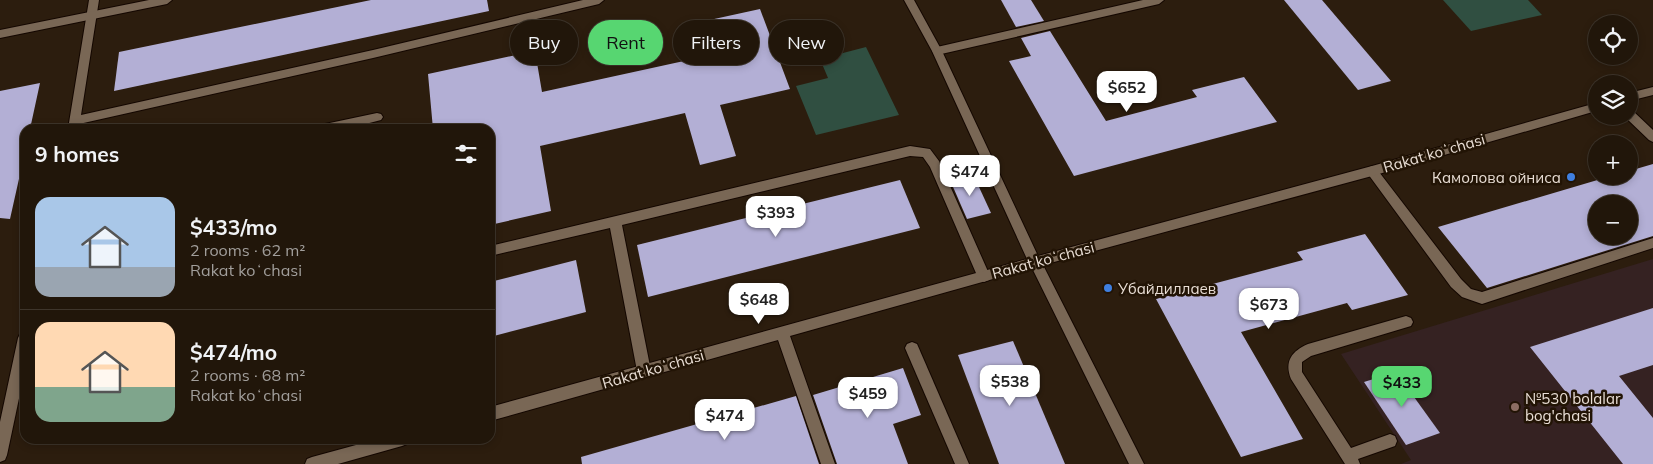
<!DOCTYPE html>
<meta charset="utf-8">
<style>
:root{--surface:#21160a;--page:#2d2318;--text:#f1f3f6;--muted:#a29f9c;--line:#3e352b;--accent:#57d671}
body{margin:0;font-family:Mulish,sans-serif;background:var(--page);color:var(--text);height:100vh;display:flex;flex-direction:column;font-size:19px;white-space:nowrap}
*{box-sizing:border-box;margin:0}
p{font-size:16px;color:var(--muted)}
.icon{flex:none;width:28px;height:28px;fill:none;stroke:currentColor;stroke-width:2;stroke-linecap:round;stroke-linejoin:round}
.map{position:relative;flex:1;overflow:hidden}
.panel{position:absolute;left:20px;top:124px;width:475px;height:320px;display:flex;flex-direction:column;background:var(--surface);border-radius:15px;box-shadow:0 2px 8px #0003,0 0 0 1px var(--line)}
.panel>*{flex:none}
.top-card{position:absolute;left:510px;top:20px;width:475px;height:45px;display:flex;gap:10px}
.fabs{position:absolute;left:1588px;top:15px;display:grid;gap:10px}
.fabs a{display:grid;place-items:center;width:50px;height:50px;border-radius:50%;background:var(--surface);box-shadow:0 2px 8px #0003,0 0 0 1px var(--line);font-size:25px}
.price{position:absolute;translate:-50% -42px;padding:0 11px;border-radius:10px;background:#fff;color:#222;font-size:16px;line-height:32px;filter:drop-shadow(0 1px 2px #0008)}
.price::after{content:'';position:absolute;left:50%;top:30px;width:15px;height:11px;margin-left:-8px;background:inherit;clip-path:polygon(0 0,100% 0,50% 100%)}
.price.selected{background:var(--accent);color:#111}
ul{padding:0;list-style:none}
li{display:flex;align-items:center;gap:15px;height:125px;padding:0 15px}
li+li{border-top:1px solid var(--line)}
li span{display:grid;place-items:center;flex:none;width:140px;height:100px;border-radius:15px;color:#555}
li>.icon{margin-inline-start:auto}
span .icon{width:60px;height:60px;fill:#fffc;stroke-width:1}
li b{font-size:21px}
h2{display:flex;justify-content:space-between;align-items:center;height:60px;padding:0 15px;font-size:21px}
.pill{padding:0 18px;border-radius:22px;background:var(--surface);box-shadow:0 2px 8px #0003,0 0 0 1px var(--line);font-size:18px;line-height:45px}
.pill.selected{background:var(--accent);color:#111}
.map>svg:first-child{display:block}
.commercial{fill:#352222}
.green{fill:#304f41}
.building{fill:#b3afd5;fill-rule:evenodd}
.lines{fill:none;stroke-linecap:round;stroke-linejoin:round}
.lane-casing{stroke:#140700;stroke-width:2}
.street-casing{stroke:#140700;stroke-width:2}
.lane{fill:#796755;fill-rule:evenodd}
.street{fill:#796755;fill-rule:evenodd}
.shop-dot{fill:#3f7fe0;stroke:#221405;stroke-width:2}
.education-dot{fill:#8d6e63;stroke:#221405;stroke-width:2}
.labels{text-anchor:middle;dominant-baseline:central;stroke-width:5;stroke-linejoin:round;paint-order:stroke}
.street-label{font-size:15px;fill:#e9ded5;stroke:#221405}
.poi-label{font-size:15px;fill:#e9ded5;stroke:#221405;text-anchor:start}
</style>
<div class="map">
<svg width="1653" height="464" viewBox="0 0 1653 464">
<rect width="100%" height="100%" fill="#2c1d0e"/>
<polygon class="commercial" points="1653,259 1653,464 1401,464 1411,460 1341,354"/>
<g class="green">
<polygon points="1443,0 1528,0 1542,15 1471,31"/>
<polygon points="866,47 899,115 816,135 796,86 828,78 820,59"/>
</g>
<g class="building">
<polygon points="371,0 487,0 489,11 114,91 119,52"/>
<polygon points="1001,0 1031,0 1044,21 1016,27"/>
<polygon points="1284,0 1322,0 1391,81 1358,90"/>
<polygon points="760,9 790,89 720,105 736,156 700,165 685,113 540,146 551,211 490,225 490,129 433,129 428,74 535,51 542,92 716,54 705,21"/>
<polygon points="1050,31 1106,121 1197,97 1192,90 1244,77 1277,122 1074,176 1009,61 1031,56 1021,38"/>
<polygon points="40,83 30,129 25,129 25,152 10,219 0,218 0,91"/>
<path d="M1653 164V236L1487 288 1438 227 1611 176H1629V171ZM1596 204H1629V236H1596Z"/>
<polygon points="973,174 991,213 967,219 950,180"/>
<polygon points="900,180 920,228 648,297 637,245"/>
<polygon points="1365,234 1408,295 1352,310 1347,303 1241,332 1303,439 1241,457 1156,299 1303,260 1297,252"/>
<polygon points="576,260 586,312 490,337 490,282"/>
<polygon points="1653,308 1653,365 1619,376 1653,418 1653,464 1623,464 1530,347"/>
<polygon points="1013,341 1065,464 999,464 958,355"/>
<polygon points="903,368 921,415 893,424 908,464 837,464 813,395"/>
<polygon points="1396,372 1440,433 1406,445 1364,382"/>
<polygon points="796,396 819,464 582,464 581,457"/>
</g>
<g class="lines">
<defs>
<g id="lane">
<polygon points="89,0 99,0 81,115 373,50 583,0 604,0 599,4 373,58 79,124 78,129 68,129"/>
<polygon points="1143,0 1164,0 1159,4 937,55 932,51 937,47"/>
<polygon points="1629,110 1633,111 1653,130 1653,142 1649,140 1625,117 1629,116"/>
<polygon points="377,113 381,114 383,117 381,120 346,129 319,129 325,124"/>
<polygon points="910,146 930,149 939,161 990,276 989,280 984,282 979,280 930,167 923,157 910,156 622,225 651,371 649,376 644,377 639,376 637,371 610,228 490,256 490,246"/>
<polygon points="1372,166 1376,168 1461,279 1471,289 1482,292 1653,238 1653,248 1482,304 1462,297 1451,287 1368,174 1366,171 1368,168"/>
<path d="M1406 316 1411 318 1413 322 1411 326 1311 356 1302 362V372L1351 448 1390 434 1395 436 1397 441 1395 446 1358 459 1360 464H1345L1291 379C1284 361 1292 351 1308 344Z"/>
<polygon points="25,332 25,370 7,455 5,460 0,462 0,422 18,338 20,334"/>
<polygon points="912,342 917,344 969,464 955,464 905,348 907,344"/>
</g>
<g id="street">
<polygon points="149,0 172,0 167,4 0,38 0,30"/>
<polygon points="904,0 914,0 942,51 1038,256 1372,166 1596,103 1596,111 1372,176 1043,265 1144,464 1129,464 1032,268 790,336 835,464 821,464 778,340 490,421 490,407 1027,259 932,51"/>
<polygon points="1653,87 1653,95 1629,101 1629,93"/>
<polygon points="378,439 409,439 407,444 402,446 338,464 305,464 307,459 312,457"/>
</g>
</defs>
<use href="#lane" class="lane-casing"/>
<use href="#street" class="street-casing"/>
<use href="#lane" class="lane"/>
<use href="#street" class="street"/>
</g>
<g class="shop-dot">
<circle cx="1571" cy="177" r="5"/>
<circle cx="1108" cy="288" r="5"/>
</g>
<circle class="education-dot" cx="1515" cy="407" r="5"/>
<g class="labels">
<g class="street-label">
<text transform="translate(1434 153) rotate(-16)">Rakat koʻchasi</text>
<text transform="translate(1043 260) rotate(-15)">Rakat koʻchasi</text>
<text transform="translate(653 369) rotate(-16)">Rakat koʻchasi</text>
</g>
<g class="poi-label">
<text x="1561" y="177" text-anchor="end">Камолова ойниса</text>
<text x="1118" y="288">Убайдиллаев</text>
<text x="1525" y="398">№530 bolalar<tspan x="1525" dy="17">bog'chasi</tspan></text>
</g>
</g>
</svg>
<div class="fabs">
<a><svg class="icon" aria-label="locate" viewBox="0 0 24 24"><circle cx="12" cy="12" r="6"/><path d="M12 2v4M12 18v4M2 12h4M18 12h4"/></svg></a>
<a><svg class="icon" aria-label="layers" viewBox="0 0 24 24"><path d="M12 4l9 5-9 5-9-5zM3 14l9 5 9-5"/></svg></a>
<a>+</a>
<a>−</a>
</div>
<b class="price" style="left:1127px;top:113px">$652</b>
<b class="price" style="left:970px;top:197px">$474</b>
<b class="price" style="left:776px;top:238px">$393</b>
<b class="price" style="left:759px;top:325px">$648</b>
<b class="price" style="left:1269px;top:330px">$673</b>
<b class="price" style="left:1010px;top:407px">$538</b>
<b class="price selected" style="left:1402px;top:408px">$433</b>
<b class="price" style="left:868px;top:419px">$459</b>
<b class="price" style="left:725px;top:441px">$474</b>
<div class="top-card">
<a class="pill">Buy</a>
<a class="pill selected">Rent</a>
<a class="pill">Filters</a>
<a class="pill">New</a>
</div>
<section class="panel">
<h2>9 homes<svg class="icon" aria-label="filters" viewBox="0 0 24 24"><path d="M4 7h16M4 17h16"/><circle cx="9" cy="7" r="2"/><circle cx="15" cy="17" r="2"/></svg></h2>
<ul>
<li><span style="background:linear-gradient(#a9c7e8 70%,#9aa5b1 0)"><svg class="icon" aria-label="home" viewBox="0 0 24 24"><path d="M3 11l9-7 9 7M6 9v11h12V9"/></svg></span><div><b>$433/mo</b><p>2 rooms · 62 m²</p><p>Rakat koʻchasi</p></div></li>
<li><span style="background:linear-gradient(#ffd9b3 65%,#7fa58c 0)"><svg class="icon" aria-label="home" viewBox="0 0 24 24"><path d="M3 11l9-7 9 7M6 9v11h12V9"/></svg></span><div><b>$474/mo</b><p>2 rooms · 68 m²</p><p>Rakat koʻchasi</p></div></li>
</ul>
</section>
</div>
